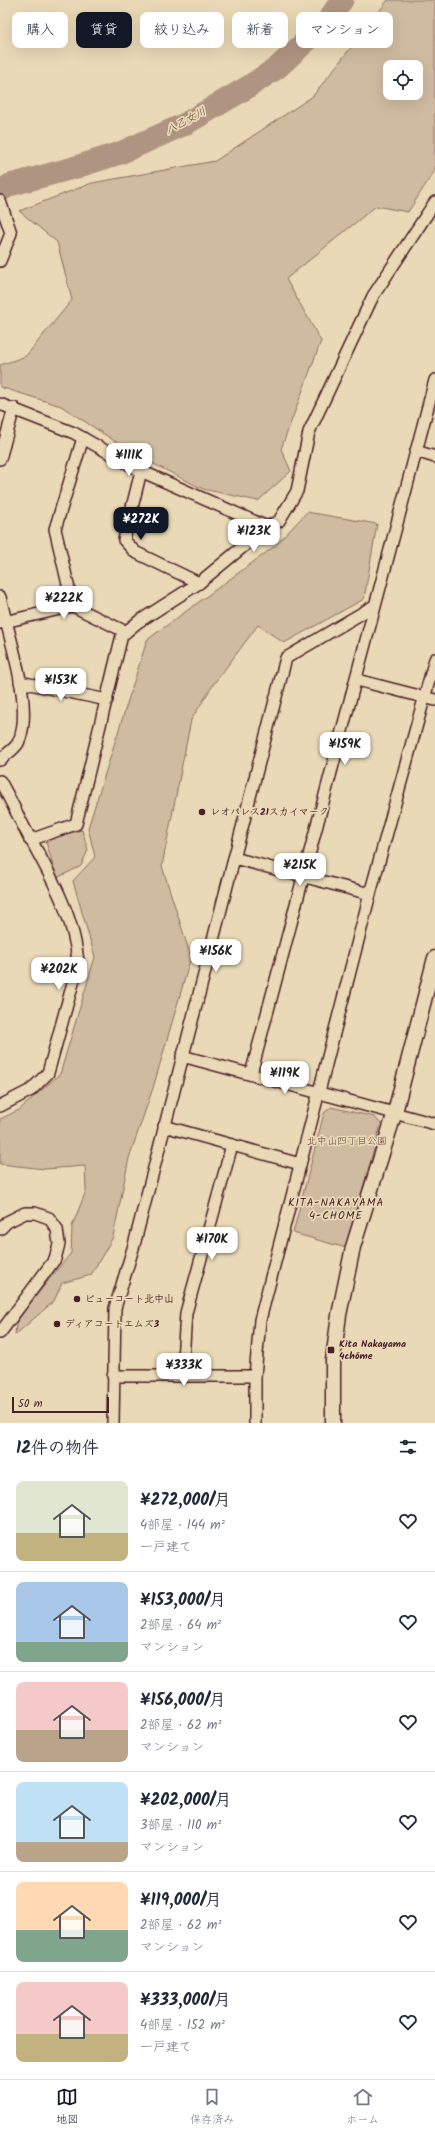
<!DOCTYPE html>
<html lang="ja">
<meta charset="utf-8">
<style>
:root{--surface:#fff;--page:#f6f6f7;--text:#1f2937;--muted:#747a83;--line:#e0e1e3;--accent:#111827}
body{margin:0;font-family:Kalam,"Klee One",sans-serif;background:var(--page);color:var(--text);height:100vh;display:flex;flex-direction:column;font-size:15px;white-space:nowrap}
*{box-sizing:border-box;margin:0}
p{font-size:13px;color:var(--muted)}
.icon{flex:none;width:22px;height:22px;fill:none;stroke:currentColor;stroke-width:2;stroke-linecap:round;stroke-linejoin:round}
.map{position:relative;height:1423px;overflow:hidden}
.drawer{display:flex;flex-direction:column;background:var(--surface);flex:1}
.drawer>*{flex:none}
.guide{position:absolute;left:12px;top:12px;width:411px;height:36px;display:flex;gap:8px}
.controls{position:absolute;left:383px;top:60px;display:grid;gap:8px}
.controls a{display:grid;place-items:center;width:40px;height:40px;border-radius:8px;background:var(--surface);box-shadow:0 4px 16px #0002;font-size:20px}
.scale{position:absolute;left:12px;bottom:10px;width:97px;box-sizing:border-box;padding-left:4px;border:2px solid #4a1f2b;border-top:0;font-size:11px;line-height:14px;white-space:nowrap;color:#4a1f2b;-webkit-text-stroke:3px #ead9b6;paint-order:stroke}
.price{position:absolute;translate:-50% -34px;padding:0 9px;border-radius:8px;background:#fff;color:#222;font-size:13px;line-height:26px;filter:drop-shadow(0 1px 2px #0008)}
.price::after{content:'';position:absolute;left:50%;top:24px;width:12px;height:9px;margin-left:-6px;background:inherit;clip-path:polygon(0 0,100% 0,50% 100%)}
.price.on{background:var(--accent);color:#fff}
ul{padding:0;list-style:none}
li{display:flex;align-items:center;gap:12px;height:100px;padding:0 16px}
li+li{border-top:1px solid var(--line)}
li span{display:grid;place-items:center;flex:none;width:112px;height:80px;border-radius:8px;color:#555}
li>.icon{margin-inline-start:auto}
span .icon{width:48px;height:48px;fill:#fffc;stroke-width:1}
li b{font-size:17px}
h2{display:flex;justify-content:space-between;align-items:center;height:48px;padding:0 16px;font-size:17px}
.tag{padding:0 14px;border-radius:8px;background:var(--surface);box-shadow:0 4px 16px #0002;font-size:14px;line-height:36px}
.tag.on{background:var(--accent);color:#fff}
.tab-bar{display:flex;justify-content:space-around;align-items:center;height:56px;border-top:1px solid var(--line);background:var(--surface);font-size:11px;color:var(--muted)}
.tab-bar a{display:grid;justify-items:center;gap:2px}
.tab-bar .on{color:var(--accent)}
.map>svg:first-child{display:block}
.green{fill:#cfbba0;stroke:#8c6d66;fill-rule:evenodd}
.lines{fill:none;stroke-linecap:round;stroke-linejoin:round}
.river{stroke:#b09482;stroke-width:23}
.minor-casing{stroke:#4a1f2b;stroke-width:14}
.tertiary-casing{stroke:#4a1f2b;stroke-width:17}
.minor{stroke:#ead9b6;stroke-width:11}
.tertiary{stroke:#ead9b6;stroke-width:14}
.poi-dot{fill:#4a1f2b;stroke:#ead9b6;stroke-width:1.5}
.labels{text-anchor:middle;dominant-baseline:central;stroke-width:3.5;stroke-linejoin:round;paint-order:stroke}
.poi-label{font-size:10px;font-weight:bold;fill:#4a1f2b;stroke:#ead9b6;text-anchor:start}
.park-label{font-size:10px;fill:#653e42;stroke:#ead9b6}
.water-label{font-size:11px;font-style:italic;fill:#643c41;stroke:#ead9b6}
.neighbourhood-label{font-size:11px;letter-spacing:1px;fill:#4a1f2b;stroke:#ead9b6}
</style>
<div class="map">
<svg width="435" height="1423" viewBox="0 0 435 1423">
<rect width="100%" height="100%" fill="#ead9b6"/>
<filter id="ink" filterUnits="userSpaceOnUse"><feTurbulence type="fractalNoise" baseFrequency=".025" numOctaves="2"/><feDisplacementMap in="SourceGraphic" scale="8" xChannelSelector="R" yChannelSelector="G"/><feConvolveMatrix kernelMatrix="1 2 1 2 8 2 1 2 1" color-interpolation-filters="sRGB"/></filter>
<g filter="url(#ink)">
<g class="green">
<path d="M388 0H435V170L408 212 376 206 286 279 321 341 281 449 291 471 258 501 203 489 136 455 61 406 0 387V365L26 356 72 300 57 242 19 211 92 183 215 161 313 96ZM390 67H416V93H390Z"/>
<polygon points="307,512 377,524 364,599 284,643 258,625 213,685 191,720 162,866 191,957 153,1088 129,1158 113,1237 91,1275 62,1283 54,1301 15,1335 16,1323 25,1309 71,1253 72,1226 86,1191 85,1166 45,1169 0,1164 0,1119 19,1110 60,1074 95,957 73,881 95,857 88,828 147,640 275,546"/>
<polygon points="82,830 88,850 81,866 57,878 45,839"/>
<polygon points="331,1107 375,1117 381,1124 346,1248 293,1233 324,1113"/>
</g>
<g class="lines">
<polyline class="river" points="0,191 10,185 73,168 120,153 185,124 248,87 277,68 327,22 342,0"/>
<defs>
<g id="minor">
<polyline points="0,201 11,233 0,261"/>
<polyline points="0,404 74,433 141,471 267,527"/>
<polyline points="416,451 435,457"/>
<polyline points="0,459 14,408"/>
<polyline points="141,471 124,540 135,552 199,583"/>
<path d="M0 597C8 634 35 709 18 743 15 749 5 755 0 760"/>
<polyline points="73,606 55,529 83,438"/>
<polyline points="0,623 73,606 126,632"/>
<polyline points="357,680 435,700"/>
<polyline points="20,682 107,700"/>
<path d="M0 781C11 800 20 821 31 840 52 878 76 921 78 965L48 1073 31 1090 0 1106"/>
<polyline points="30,840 76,824 122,635 138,622 199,583 267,527 279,521 297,491 309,432 373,296 435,202"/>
<polyline points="234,858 370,894"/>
<polyline points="182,1056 435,1124"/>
<polyline points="251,1074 435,380"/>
<polyline points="164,1126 300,1164"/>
<polyline points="0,1229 7,1222 25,1213 35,1213 49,1218 57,1229 59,1244 55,1259 0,1333"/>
<polyline points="113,1376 255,1376"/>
<polyline points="182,1376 186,1313 232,1145"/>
<polyline points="113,1423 115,1308 134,1245 286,658 374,606"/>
<polyline points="255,1423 255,1376 260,1320 370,894 435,659"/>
</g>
<polyline id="tertiary" points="333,1423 333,1360 339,1315 353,1247 395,1112 435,958"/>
</defs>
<use href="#minor" class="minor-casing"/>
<use href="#tertiary" class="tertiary-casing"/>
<use href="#minor" class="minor"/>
<use href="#tertiary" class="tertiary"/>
</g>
</g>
<g class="poi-dot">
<circle cx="202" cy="812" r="4"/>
<circle cx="77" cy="1299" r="4"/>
<circle cx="57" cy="1324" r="4"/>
<rect x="327" y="1346" width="8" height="8" rx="2"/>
</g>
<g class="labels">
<g class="poi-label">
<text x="210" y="812">レオパレス21スカイマーク</text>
<text x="85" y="1299">ビューコート北中山</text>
<text x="65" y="1324">ディアコートエムズ3</text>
<text x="339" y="1344">Kita Nakayama<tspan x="339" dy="12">4chōme</tspan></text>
</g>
<g class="park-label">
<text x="347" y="1141">北中山四丁目公園</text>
</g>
<g class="water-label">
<text transform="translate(186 121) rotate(-28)">八乙女川</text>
</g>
<g class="neighbourhood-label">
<text x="336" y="1203">KITA-NAKAYAMA<tspan x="336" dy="13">4-CHOME</tspan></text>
</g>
</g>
</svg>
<div class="controls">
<a><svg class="icon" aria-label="locate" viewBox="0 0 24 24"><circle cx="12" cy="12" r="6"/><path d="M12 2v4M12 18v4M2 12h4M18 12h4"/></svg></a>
</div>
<div class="scale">50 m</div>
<b class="price" style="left:129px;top:477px">¥111K</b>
<b class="price on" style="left:141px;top:541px">¥272K</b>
<b class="price" style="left:254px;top:553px">¥123K</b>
<b class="price" style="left:64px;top:620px">¥222K</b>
<b class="price" style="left:61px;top:702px">¥153K</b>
<b class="price" style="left:345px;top:766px">¥159K</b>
<b class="price" style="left:300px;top:887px">¥215K</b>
<b class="price" style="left:216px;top:973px">¥156K</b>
<b class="price" style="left:59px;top:991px">¥202K</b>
<b class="price" style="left:285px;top:1095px">¥119K</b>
<b class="price" style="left:212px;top:1261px">¥170K</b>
<b class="price" style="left:184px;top:1387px">¥333K</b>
<div class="guide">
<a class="tag">購入</a>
<a class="tag on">賃貸</a>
<a class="tag">絞り込み</a>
<a class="tag">新着</a>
<a class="tag">マンション</a>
</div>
</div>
<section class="drawer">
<h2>12件の物件<svg class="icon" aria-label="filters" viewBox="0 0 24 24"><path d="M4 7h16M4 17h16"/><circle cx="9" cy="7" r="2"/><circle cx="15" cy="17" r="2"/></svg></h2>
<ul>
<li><span style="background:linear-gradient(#dfe7d0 65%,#c2b280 0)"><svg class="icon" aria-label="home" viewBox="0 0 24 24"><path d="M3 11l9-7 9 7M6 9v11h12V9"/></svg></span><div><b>¥272,000/月</b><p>4部屋 · 144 m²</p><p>一戸建て</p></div><svg class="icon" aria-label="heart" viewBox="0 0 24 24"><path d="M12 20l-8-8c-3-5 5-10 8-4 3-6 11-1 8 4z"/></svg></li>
<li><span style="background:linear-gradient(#a9c7e8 75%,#7fa58c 0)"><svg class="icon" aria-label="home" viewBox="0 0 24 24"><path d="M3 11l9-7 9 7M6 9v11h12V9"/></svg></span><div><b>¥153,000/月</b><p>2部屋 · 64 m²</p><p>マンション</p></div><svg class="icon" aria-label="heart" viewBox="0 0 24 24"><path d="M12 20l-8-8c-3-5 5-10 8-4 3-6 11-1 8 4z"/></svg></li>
<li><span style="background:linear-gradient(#f6c9c9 60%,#b9a48a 0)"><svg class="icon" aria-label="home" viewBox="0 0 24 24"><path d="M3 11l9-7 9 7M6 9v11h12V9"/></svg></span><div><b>¥156,000/月</b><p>2部屋 · 62 m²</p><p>マンション</p></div><svg class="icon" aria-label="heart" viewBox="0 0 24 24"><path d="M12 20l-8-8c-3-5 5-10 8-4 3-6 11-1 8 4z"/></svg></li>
<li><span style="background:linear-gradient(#bfe0f5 75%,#b9a48a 0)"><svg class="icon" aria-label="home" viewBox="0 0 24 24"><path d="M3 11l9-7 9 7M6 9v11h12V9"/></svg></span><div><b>¥202,000/月</b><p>3部屋 · 110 m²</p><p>マンション</p></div><svg class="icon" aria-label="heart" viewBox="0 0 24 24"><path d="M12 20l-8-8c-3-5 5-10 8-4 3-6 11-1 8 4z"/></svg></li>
<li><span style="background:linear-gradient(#ffd9b3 60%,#7fa58c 0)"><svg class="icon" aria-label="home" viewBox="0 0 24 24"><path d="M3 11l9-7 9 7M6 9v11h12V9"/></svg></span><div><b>¥119,000/月</b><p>2部屋 · 62 m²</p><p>マンション</p></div><svg class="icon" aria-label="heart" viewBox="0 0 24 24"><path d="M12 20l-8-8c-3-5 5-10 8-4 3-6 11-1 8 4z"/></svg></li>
<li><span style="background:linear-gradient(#f6c9c9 65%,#c2b280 0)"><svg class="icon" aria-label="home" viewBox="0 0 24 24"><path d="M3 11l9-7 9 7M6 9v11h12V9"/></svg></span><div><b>¥333,000/月</b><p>4部屋 · 152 m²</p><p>一戸建て</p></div><svg class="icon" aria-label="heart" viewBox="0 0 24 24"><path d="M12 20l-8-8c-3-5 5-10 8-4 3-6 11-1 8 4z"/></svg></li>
</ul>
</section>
<nav class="tab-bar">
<a class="on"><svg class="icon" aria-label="map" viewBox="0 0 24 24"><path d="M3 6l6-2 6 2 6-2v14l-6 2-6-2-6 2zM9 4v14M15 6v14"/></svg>地図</a>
<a><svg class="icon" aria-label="saved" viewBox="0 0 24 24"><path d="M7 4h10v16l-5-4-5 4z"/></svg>保存済み</a>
<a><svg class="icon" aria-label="home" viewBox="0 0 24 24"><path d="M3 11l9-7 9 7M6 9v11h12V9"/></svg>ホーム</a>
</nav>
